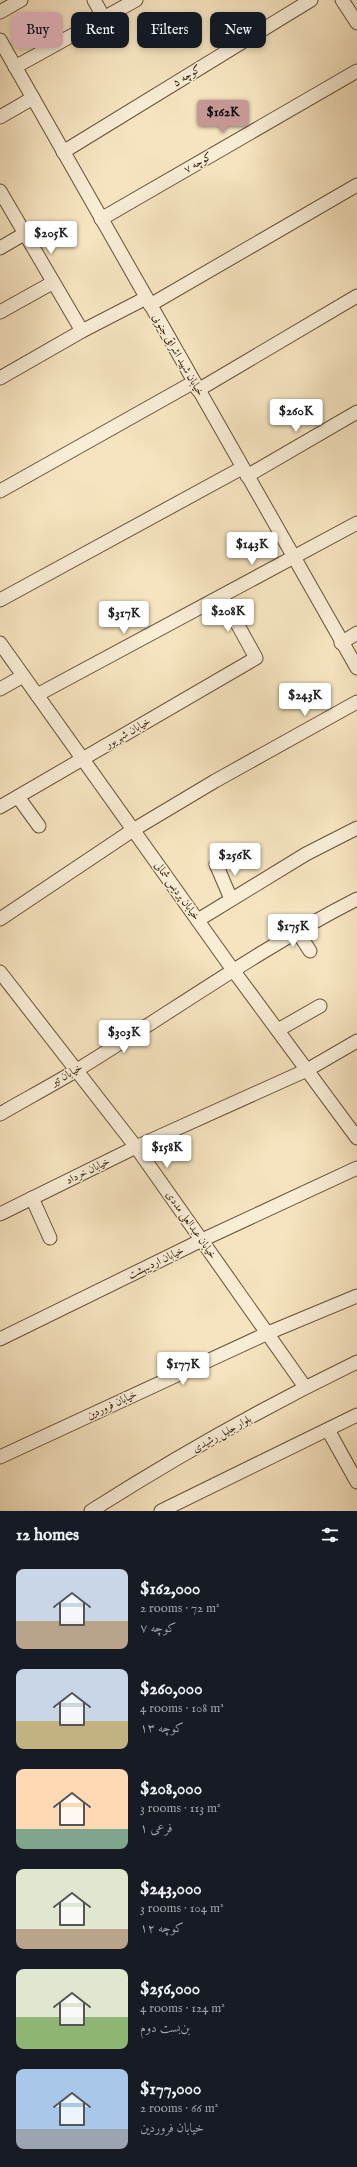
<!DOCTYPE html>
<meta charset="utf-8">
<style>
:root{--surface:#171b24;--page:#20242c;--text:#f1f3f6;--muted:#9ea1a6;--accent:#c59692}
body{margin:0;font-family:"IM FELL English",Amiri,serif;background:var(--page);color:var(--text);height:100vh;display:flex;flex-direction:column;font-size:15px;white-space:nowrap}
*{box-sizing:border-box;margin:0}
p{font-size:13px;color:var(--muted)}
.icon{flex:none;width:22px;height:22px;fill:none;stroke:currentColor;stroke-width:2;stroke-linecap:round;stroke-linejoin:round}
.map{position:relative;height:1511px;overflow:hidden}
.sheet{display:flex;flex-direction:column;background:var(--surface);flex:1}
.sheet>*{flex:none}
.hud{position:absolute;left:12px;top:12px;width:333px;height:36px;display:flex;gap:8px}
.price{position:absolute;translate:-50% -34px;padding:0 9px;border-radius:4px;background:#fff;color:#222;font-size:13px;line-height:26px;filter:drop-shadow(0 1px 2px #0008)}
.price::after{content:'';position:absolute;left:50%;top:24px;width:12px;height:9px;margin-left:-6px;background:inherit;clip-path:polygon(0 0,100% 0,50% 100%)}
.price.active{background:var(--accent);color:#111}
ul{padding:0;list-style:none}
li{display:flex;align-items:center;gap:12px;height:100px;padding:0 16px}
li span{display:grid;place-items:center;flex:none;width:112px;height:80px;border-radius:8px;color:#555}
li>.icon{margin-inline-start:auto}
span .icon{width:48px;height:48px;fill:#fffc;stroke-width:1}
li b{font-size:17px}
h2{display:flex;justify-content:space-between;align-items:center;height:48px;padding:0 16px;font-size:17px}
.tag{padding:0 14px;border-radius:8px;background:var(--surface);box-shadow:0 2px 6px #0003;font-size:14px;line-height:36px}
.tag.active{background:var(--accent);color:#111}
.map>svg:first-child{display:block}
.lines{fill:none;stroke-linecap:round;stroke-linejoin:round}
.minor-casing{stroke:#675136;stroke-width:15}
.minor{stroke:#f9edd6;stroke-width:13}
.labels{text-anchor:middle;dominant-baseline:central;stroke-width:3;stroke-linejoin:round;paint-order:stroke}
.street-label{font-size:11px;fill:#372008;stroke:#f9edd6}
</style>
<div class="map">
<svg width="357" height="1511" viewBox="0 0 357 1511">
<rect width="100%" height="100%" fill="#f6e4c0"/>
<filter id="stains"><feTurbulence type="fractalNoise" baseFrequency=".005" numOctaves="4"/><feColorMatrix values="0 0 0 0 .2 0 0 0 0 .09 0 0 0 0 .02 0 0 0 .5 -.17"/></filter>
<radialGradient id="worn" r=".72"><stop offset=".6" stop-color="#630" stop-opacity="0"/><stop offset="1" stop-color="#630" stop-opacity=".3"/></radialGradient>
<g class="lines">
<defs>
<g id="minor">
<polyline points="94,0 104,18"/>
<polyline points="342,0 357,23"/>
<polyline points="0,12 21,0"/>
<polyline points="0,40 357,668"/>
<polyline points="15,67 136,0"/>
<polyline points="0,117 33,98"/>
<polyline points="63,152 311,0"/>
<polyline points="0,191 82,331"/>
<polyline points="101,219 357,71"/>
<polyline points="0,248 24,234"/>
<polyline points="150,305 357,185"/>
<polyline points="0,312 52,283"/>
<polyline points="0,378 82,331 146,298"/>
<polyline points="198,390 357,296"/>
<polyline points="247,476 357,412"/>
<polyline points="0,491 194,382"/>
<polyline points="0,600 242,468"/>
<polyline points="0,643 233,970 357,1138"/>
<polyline points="341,643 357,633"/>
<polyline points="0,689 23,676"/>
<polyline points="37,695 357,523"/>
<polyline points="18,797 39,826"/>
<polyline points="0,807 256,658 222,596"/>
<polyline points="216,864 231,899"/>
<polyline points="0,919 133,830 215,781 357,702"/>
<polyline points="198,920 306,854 357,828"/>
<polyline points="297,931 310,951"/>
<polyline points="0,972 136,1147 305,1387"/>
<polyline points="278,1030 320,1006"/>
<path d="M0 1114C26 1099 52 1085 77 1070 170 1013 259 949 357 899"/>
<polyline points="32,1198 50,1238"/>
<polyline points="0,1214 136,1147 307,1070 357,1041"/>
<polyline points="0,1339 202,1240 357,1168"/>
<polyline points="328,1430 357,1482"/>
<polyline points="0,1457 268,1333 357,1296"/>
<path d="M91 1511C176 1457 266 1406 357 1362"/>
<polyline points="161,1511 357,1415"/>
</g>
</defs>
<use href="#minor" class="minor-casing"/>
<use href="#minor" class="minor"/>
</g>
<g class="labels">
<g class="street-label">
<text transform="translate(187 76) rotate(-32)">کوچه ۵</text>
<text transform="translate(198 163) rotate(-30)">کوچه ۷</text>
<text transform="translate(178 355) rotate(60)">خیابان شهید اشراقی جنوبی</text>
<text transform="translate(128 733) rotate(-30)">خیابان شهریور</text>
<text transform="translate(177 891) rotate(54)">خیابان پردیس شمالی</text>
<text transform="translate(67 1075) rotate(-30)">خیابان تیر</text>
<text transform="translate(88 1171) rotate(-26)">خیابان خرداد</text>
<text transform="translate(191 1225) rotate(55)">خیابان عبدالعلی مددی</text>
<text transform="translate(156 1263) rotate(-26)">خیابان اردیبهشت</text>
<text transform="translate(112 1405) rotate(-25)">خیابان فروردین</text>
<text transform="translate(222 1434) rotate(-29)">بلوار جلیل رشیدی</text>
</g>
</g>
<rect width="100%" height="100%" filter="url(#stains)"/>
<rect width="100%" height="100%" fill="url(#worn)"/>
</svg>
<b class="price active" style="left:223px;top:134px">$162K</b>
<b class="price" style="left:51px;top:255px">$205K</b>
<b class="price" style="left:296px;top:433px">$260K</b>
<b class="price" style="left:252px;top:566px">$143K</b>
<b class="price" style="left:228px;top:633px">$208K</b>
<b class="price" style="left:124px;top:635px">$317K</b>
<b class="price" style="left:305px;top:717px">$243K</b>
<b class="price" style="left:235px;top:877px">$256K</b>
<b class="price" style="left:293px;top:948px">$175K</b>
<b class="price" style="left:124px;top:1054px">$303K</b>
<b class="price" style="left:167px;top:1169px">$158K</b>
<b class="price" style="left:183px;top:1386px">$177K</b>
<div class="hud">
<a class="tag active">Buy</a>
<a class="tag">Rent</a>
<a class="tag">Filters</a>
<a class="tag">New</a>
</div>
</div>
<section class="sheet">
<h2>12 homes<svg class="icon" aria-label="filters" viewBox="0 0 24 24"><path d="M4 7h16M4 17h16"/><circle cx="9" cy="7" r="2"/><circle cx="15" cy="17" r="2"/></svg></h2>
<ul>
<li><span style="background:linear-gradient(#c9d6e8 65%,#b9a48a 0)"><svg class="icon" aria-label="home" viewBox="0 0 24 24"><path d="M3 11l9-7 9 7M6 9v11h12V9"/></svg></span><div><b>$162,000</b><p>2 rooms · 72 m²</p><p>کوچه ۷</p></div></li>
<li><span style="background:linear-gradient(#c9d6e8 65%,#c2b280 0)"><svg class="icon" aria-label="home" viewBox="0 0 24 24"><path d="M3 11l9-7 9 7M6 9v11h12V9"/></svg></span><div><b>$260,000</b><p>4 rooms · 108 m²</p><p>کوچه ۱۳</p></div></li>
<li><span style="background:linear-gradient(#ffd9b3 75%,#7fa58c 0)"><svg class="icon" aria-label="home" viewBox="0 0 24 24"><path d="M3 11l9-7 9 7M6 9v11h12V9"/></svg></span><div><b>$208,000</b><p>3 rooms · 113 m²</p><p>فرعی ۱</p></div></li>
<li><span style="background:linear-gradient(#dfe7d0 75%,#b9a48a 0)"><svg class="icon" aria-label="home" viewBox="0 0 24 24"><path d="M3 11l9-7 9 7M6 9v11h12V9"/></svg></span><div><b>$243,000</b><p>3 rooms · 104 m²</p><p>کوچه ۱۲</p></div></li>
<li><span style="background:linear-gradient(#dfe7d0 60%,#8fb573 0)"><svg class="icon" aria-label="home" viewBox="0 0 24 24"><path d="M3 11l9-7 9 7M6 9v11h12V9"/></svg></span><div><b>$256,000</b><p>4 rooms · 124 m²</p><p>بن‌بست دوم</p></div></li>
<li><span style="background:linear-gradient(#a9c7e8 75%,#9aa5b1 0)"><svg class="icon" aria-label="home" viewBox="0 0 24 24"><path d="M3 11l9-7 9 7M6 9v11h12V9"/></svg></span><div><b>$177,000</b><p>2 rooms · 66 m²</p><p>خیابان فروردین</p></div></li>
</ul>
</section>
